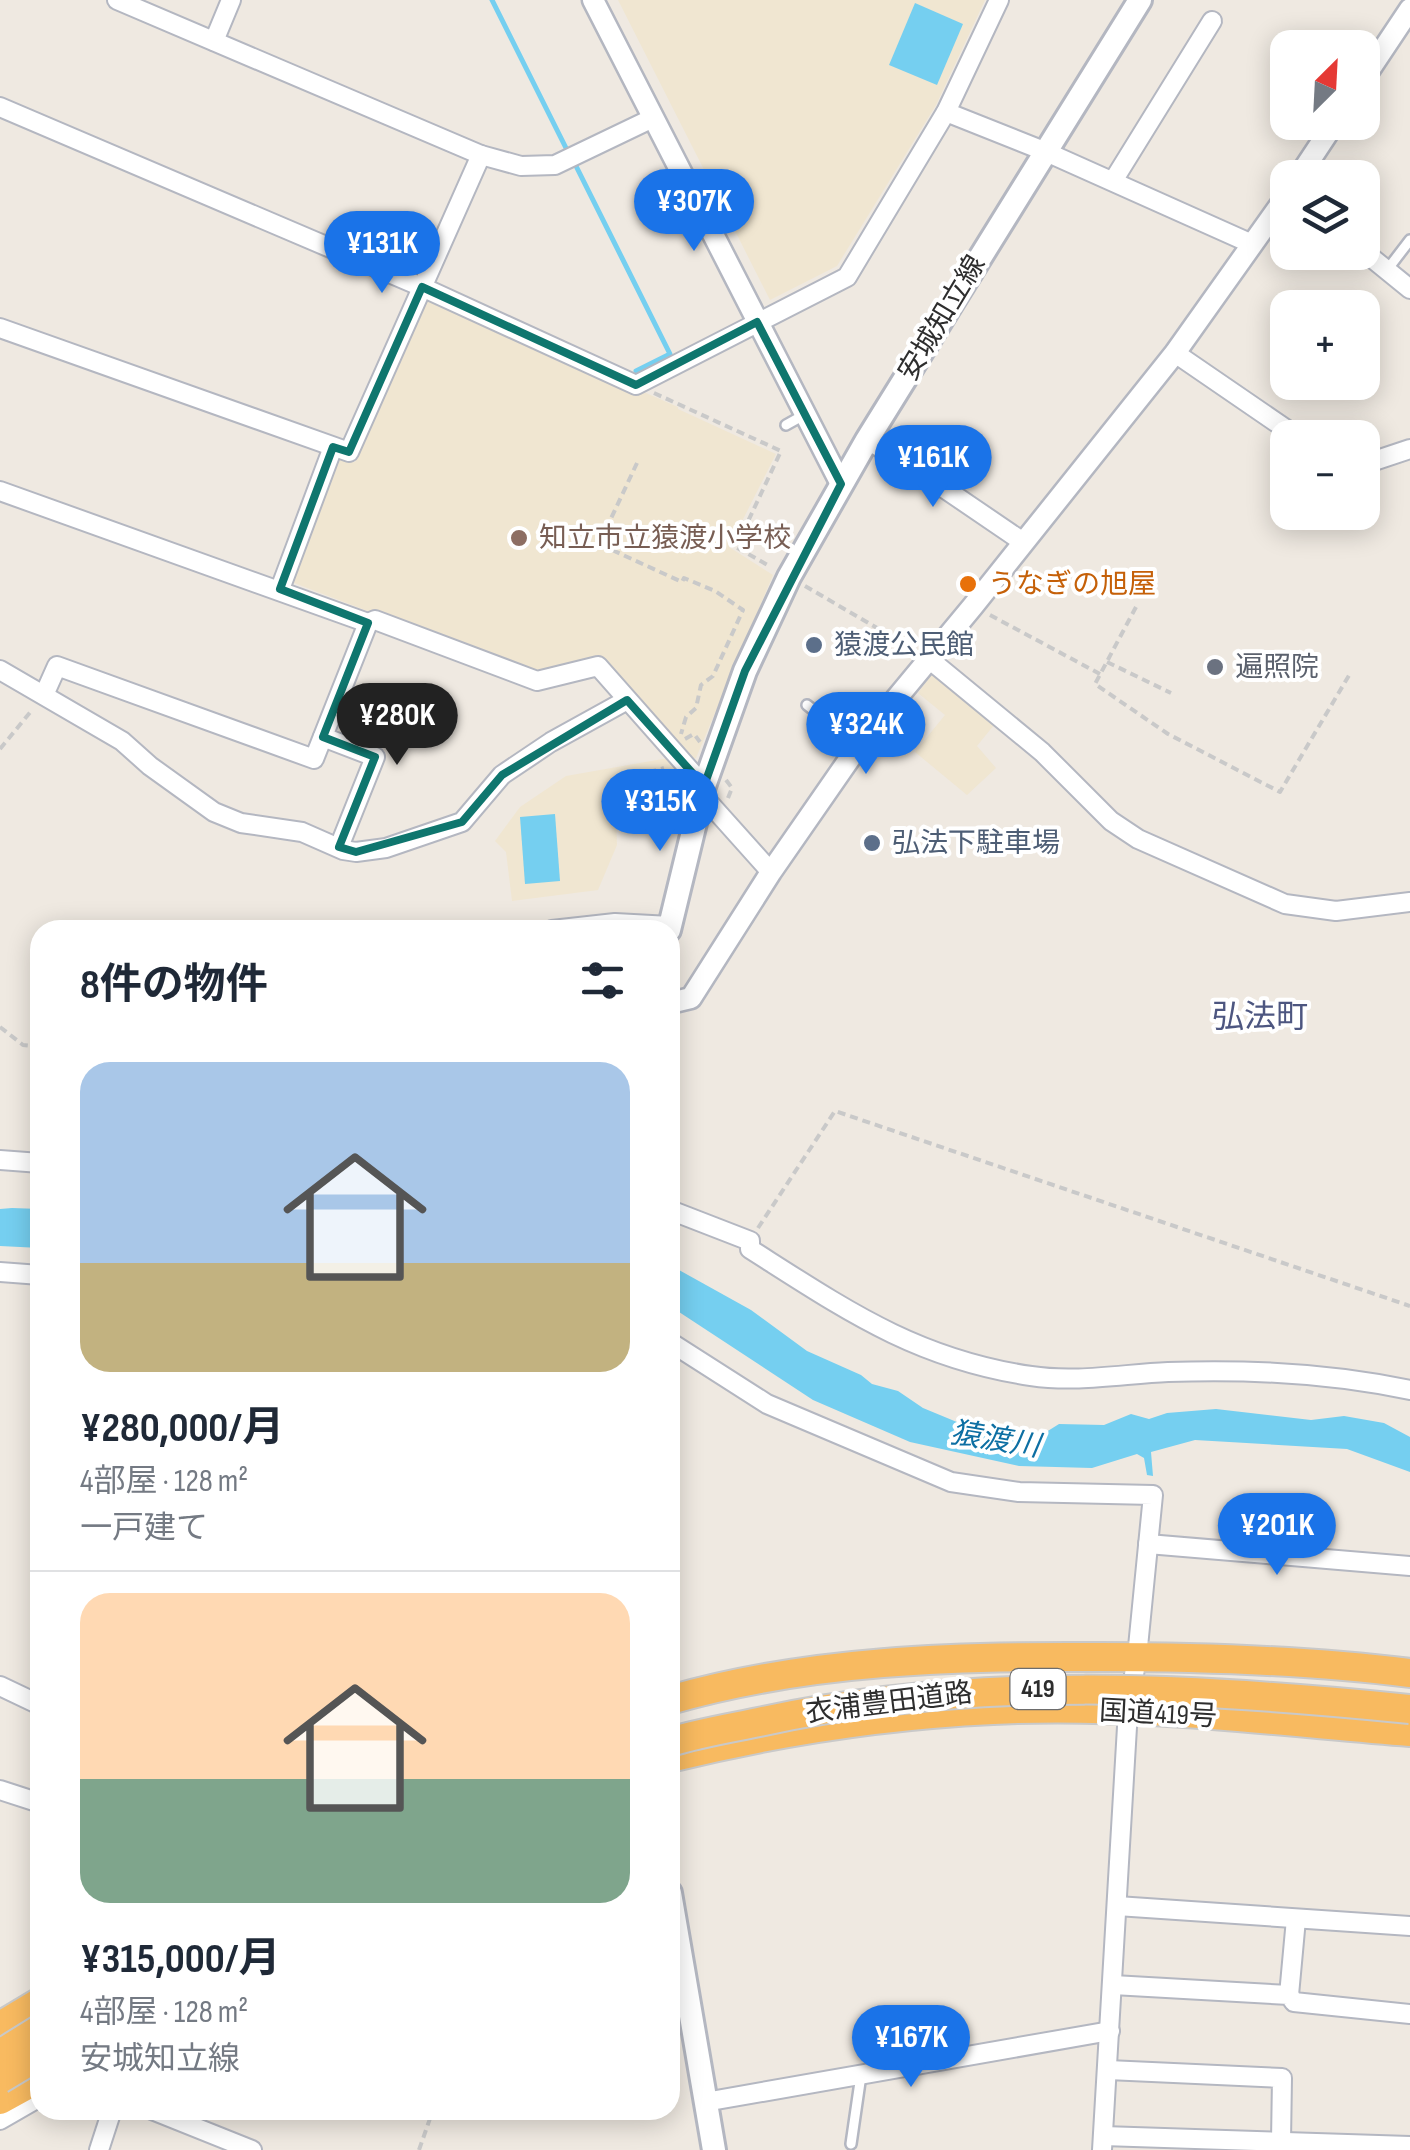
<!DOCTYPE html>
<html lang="ja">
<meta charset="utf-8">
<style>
:root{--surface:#fff;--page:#f2f2f3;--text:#1f2937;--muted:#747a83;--line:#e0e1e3;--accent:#1a73e8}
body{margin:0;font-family:"Sofia Sans Condensed","Noto Sans JP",sans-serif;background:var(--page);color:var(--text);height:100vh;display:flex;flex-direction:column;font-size:38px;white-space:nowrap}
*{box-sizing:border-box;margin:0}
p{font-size:32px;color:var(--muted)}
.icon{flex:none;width:55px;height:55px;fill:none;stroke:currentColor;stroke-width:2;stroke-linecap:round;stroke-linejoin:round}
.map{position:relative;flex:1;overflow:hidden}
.details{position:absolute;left:30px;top:920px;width:650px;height:1200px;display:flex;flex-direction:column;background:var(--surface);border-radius:30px;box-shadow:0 5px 25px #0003}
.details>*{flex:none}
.needle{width:65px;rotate:24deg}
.tools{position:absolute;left:1270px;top:30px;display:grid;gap:20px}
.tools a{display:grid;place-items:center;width:110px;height:110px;border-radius:20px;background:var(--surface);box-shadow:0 5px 25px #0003;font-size:50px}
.price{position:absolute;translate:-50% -85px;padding:0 22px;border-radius:35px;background:var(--accent);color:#fff;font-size:32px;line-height:65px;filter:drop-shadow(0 2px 5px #0008)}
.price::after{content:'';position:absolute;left:50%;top:60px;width:30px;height:22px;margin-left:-15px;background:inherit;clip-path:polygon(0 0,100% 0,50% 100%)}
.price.on{background:#222;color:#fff}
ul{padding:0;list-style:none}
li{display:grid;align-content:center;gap:20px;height:530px;padding:0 50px}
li+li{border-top:2px solid var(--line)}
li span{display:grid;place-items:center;height:310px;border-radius:30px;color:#555}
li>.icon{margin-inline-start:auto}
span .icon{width:180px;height:180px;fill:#fffc;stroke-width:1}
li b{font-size:42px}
h2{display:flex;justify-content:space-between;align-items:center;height:120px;padding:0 50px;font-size:42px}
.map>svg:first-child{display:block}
.education{fill:#f0e6d1}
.water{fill:#75cff0}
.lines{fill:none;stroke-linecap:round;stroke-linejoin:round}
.stream{stroke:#75cff0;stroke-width:5}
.service-casing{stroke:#b4b7c1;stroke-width:14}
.minor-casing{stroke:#b4b7c1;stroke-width:22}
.tertiary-casing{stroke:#b4b7c1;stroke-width:25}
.secondary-casing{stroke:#b4b7c1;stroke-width:28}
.trunk-casing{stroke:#c9c9c9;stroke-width:32}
.path{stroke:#c9c9c9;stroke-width:4;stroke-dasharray:8 5;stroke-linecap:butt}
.service{stroke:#fff;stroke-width:9}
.minor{stroke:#fff;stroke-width:18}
.tertiary{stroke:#fff;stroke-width:20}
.secondary{stroke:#fff;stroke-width:22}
.trunk{stroke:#f8ba60;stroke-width:28}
.trunk-bridge-casing{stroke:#c9c9c9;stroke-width:32;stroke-linecap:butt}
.trunk-bridge{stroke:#f8ba60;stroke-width:28}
.marked{fill:none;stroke:#0f766e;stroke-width:8;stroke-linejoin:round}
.education-dot{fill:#8d6e63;stroke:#fff;stroke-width:4}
.food-dot{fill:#e8710a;stroke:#fff;stroke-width:4}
.service-dot{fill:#5c6f8a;stroke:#fff;stroke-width:4}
.worship-dot{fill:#6b7280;stroke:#fff;stroke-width:4}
.labels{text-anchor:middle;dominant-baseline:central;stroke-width:8;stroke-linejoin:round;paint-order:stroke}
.shield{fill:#fff;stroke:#6d6d6d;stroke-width:2.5}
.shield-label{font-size:25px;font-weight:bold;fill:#2e2e2e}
.street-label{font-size:28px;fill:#2e2e2e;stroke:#fff}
.education-label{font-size:28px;fill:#785e54;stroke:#fff;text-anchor:start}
.food-label{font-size:28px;fill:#c56008;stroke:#fff;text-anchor:start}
.service-label{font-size:28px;fill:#4e5e75;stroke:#fff;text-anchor:start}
.worship-label{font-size:28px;fill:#5b616d;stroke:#fff;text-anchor:start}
.water-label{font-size:30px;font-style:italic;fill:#0d6fa3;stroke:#fff}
.quarter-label{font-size:32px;fill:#4d5680;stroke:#fff}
</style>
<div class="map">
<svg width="1410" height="2150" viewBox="0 0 1410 2150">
<rect width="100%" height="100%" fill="#efe9e1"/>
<g class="education">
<polygon points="618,0 985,0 936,105 837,266 770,300"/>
<polygon points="426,297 678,407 678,409 776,454 729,547 773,575 696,758 690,760 674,737 601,660 540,677 289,581 336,455 355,462"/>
<polygon points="935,670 998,720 977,746 996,768 967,795 915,752 945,715 918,693"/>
<polygon points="668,758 683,772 615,788 617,845 598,890 512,901 506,852 495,841 520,807 566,776"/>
</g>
<g class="water">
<polygon points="915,3 963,24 937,85 889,65"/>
<polygon points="555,814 560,881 525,884 520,817"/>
<polygon points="12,1208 40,1209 40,1248 0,1246 0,1209"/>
<polygon points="670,1265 751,1310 807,1351 861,1375 872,1384 898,1391 923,1408 981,1432 1007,1438 1035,1439 1059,1424 1104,1425 1131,1414 1149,1419 1167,1413 1216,1409 1311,1420 1344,1416 1384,1423 1410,1437 1410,1472 1347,1449 1195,1440 1151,1452 1153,1476 1147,1475 1144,1458 1137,1454 1092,1468 1019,1466 910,1442 813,1400 676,1310 670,1298"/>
</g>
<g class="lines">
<g class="stream">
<polyline points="492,0 567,150"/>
<polyline points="576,166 670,354 636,371"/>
</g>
<defs>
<g id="service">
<polyline points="1387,270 1410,240"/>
<polyline points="786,425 804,415"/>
<polyline points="807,705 858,745"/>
<polyline points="851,2144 861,2075"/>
</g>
<g id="minor">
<polyline points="117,0 481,155 521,166 555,165 653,118"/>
<polyline points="214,41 231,0"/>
<polyline points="0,107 422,287 636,385 847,277 946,112 999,0"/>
<polyline points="946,112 1044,151 1252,244"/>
<polyline points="1113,181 1212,21"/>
<polyline points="1362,250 1410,289"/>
<polyline points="0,328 349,452 481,155"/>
<polyline points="1175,353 1299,438"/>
<polyline points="867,440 907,463 1023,542"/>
<polyline points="1362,465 1410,449"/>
<polyline points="0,491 368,623 314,759 57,666 44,695"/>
<polyline points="280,589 333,447"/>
<polyline points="368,623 375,620 383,623 537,681 598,666 704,786"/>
<polyline points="929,659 1042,752 1111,821 1138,839 1285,904 1336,911 1410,902"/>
<polyline points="0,670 122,741 150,766 214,812 241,823 302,832 343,850 356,852 386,848 462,822 502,775 551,742 627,700"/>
<polyline points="323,737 375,757 339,847"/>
<polyline points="702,795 771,872"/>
<polyline points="552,930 615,923 670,926"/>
<polyline points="0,1160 40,1163"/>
<path d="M670 1210 750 1241V1249C846 1310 916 1359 1031 1376 1076 1383 1123 1374 1168 1372 1250 1369 1329 1373 1410 1390"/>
<polyline points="0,1272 40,1275"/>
<polyline points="670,1342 767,1404 951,1482 1019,1492 1153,1495 1137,1657 1128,1710 1102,2150"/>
<polyline points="1148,1544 1410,1566"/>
<polyline points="0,1686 40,1705"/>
<polyline points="0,1790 40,1803"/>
<polyline points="1117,1906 1410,1926"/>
<polyline points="1113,1985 1289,1995 1294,2002 1410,2014"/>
<polyline points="1289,1995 1296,1919"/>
<polyline points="1108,2070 1282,2078 1281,2141"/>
<polyline points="705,2102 1110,2031"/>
<polyline points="152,2110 252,2150"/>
<polyline points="0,2120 40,2097"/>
<polyline points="1103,2136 1410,2146"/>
<polyline points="99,2150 112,2110"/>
</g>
<g id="tertiary">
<polyline points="593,0 841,484"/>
<polyline points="1362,81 1410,9"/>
<polyline points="1298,178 1335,122"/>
<polyline points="670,1003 691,998 771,872 866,735 973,606 1175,353 1288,194"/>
</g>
<g id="secondary">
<polyline points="669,930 704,786 745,671 789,577 867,440 1140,0"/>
<polyline points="670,1893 714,2150"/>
</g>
<g id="trunk">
<path d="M670 1700C808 1660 956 1656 1099 1657 1203 1657 1307 1660 1410 1673"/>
<path d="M670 1758C775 1732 885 1715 993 1710 1132 1703 1272 1721 1410 1732"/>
<polyline points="0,2026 40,2002"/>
<polyline points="0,2100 40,2078"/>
</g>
</defs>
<use href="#service" class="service-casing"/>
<use href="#minor" class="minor-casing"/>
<use href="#tertiary" class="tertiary-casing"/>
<use href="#secondary" class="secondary-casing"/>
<use href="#trunk" class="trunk-casing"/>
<g class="path">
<polyline points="654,393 781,451 736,547 771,567"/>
<polyline points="637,463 599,544 682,582 684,578 715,591 743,610 713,676 701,685 696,708 686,717 681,734"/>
<polyline points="805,586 889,635 911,654"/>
<polyline points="1136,607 1095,684 1168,734 1280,792 1351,672"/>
<polyline points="990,615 1100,674"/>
<polyline points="1107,662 1171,693"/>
<polyline points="685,739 694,734 700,742"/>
<polyline points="0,749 32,710"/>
<polyline points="726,780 732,788 728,798"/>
<polyline points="611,783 664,768"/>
<polyline points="0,1027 23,1045 40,1047"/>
<polyline points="758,1228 835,1111 1410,1306"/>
<polyline points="419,2150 433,2110"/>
</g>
<use href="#service" class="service"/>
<use href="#minor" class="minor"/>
<use href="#tertiary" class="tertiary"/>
<use href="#secondary" class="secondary"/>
<use href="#trunk" class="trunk"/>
<defs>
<g id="trunk-bridge">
<path d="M670 1742C699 1733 730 1728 759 1722 974 1675 1193 1687 1410 1709"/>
<polyline points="0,2054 40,2029"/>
<polyline points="0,2079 40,2055"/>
</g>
</defs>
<use href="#trunk-bridge" class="trunk-bridge-casing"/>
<use href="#trunk-bridge" class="trunk-bridge"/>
</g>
<path class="marked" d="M422 287 636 385 757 322 841 484 745 671 704 786 627 700 502 775 462 822 356 852 339 847 375 757 323 737 368 623 280 589 333 447 349 452Z"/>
<circle class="education-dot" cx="519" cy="538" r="10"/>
<circle class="food-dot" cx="968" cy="584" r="10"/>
<g class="service-dot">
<circle cx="814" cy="645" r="10"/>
<circle cx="872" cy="843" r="10"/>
</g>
<circle class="worship-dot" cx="1215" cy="667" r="10"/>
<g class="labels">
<rect class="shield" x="1010.5" y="1669" width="55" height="40" rx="8"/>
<g class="shield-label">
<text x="1038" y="1689">419</text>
</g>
<g class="street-label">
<text transform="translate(942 318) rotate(-59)">安城知立線</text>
<text transform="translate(889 1703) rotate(-7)">衣浦豊田道路</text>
<text transform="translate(1158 1714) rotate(3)">国道419号</text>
</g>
<g class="education-label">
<text x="539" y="538">知立市立猿渡小学校</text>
</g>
<g class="food-label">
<text x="988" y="584">うなぎの旭屋</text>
</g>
<g class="service-label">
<text x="834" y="645">猿渡公民館</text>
<text x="892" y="843">弘法下駐車場</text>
</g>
<g class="worship-label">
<text x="1235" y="667">遍照院</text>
</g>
<g class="water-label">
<text transform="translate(995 1440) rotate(9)">猿渡川</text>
</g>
<g class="quarter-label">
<text x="1260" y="1017">弘法町</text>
</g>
</g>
</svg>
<div class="tools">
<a><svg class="needle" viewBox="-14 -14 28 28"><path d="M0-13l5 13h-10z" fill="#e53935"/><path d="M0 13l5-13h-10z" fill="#747a83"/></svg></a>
<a><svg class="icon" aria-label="layers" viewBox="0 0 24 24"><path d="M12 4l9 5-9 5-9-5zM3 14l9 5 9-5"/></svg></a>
<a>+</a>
<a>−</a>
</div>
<b class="price" style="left:694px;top:254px">¥307K</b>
<b class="price" style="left:382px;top:296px">¥131K</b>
<b class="price" style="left:933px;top:510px">¥161K</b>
<b class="price on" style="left:397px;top:768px">¥280K</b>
<b class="price" style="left:866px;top:777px">¥324K</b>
<b class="price" style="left:660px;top:854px">¥315K</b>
<b class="price" style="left:1277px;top:1578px">¥201K</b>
<b class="price" style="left:911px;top:2090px">¥167K</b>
<section class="details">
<h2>8件の物件<svg class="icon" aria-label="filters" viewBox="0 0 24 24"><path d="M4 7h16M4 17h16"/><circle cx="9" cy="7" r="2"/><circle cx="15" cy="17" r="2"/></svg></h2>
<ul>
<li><span style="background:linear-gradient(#a9c7e8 65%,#c2b280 0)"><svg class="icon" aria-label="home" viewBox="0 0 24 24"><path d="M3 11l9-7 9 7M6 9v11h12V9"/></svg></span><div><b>¥280,000/月</b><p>4部屋 · 128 m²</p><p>一戸建て</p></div></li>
<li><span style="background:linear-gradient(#ffd9b3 60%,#7fa58c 0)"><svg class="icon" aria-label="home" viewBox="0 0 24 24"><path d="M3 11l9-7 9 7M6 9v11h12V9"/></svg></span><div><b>¥315,000/月</b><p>4部屋 · 128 m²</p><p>安城知立線</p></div></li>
</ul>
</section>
</div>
